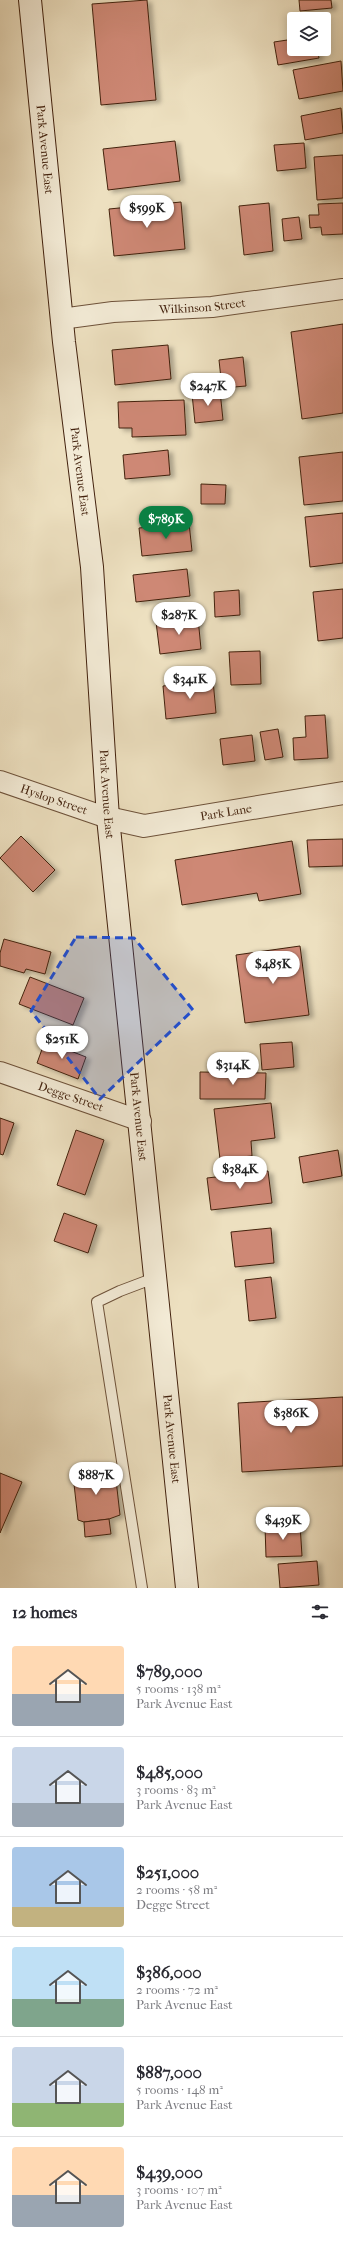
<!DOCTYPE html>
<meta charset="utf-8">
<style>
:root{--surface:#fff;--page:#f2f2f3;--text:#2b2b33;--muted:#7c7c81;--line:#e1e1e2;--accent:#0b8043}
body{margin:0;font-family:"IM FELL French Canon",serif;background:var(--page);color:var(--text);height:100vh;display:flex;flex-direction:column;font-size:15px;white-space:nowrap}
*{box-sizing:border-box;margin:0}
p{font-size:13px;color:var(--muted)}
.icon{flex:none;width:22px;height:22px;fill:none;stroke:currentColor;stroke-width:2;stroke-linecap:round;stroke-linejoin:round}
.map{position:relative;height:1588px;overflow:hidden}
.drawer{display:flex;flex-direction:column;background:var(--surface);flex:1}
.drawer>*{flex:none}
.fabs{position:absolute;left:287px;top:12px;display:grid;gap:8px}
.fabs a{display:grid;place-items:center;width:44px;height:44px;border-radius:4px;background:var(--surface);box-shadow:0 2px 10px #0003;font-size:20px}
.price{position:absolute;translate:-50% -34px;padding:0 9px;border-radius:14px;background:#fff;color:#222;font-size:13px;line-height:26px;filter:drop-shadow(0 1px 2px #0008)}
.price::after{content:'';position:absolute;left:50%;top:24px;width:12px;height:9px;margin-left:-6px;background:inherit;clip-path:polygon(0 0,100% 0,50% 100%)}
.price.active{background:var(--accent);color:#fff}
ul{padding:0;list-style:none}
li{display:flex;align-items:center;gap:12px;height:100px;padding:0 12px}
li+li{border-top:1px solid var(--line)}
li span{display:grid;place-items:center;flex:none;width:112px;height:80px;border-radius:4px;color:#555}
li>.icon{margin-inline-start:auto}
span .icon{width:48px;height:48px;fill:#fffc;stroke-width:1}
li b{font-size:17px}
h2{display:flex;justify-content:space-between;align-items:center;height:48px;padding:0 12px;font-size:17px}
.map>svg:first-child{display:block}
.building{fill:#ce8875;stroke:#43220e;filter:url(#shadow)}
.lines{fill:none;stroke-linecap:round;stroke-linejoin:round}
.service-casing{stroke:#6e523a;stroke-width:12}
.minor-casing{stroke:#6e523a;stroke-width:22}
.tertiary-casing{stroke:#6e523a;stroke-width:24}
.secondary-casing{stroke:#43220e;stroke-width:24}
.service{stroke:#f3ebd6;stroke-width:10}
.minor{stroke:#f3ebd6;stroke-width:20}
.tertiary{stroke:#f3ebd6;stroke-width:22}
.secondary{stroke:#f3ebd6;stroke-width:22}
.marked{fill:#1d4ed8;fill-opacity:0.2;stroke:#1d4ed8;stroke-width:3;stroke-dasharray:8 5;stroke-linejoin:round}
.labels{text-anchor:middle;dominant-baseline:central;stroke-width:4;stroke-linejoin:round;paint-order:stroke}
.street-label{font-size:12px;fill:#43220e;stroke:#f3ebd6}
</style>
<div class="map">
<svg width="343" height="1588" viewBox="0 0 343 1588">
<defs>
<filter id="shadow"><feDropShadow dx="4.5" dy="2.5" stdDeviation="2" flood-color="#0004"/></filter>
</defs>
<rect width="100%" height="100%" fill="#ede0c0"/>
<filter id="stains"><feTurbulence type="fractalNoise" baseFrequency=".005" numOctaves="4"/><feColorMatrix values="0 0 0 0 .2 0 0 0 0 .09 0 0 0 0 .02 0 0 0 .5 -.17"/></filter>
<radialGradient id="worn" r=".72"><stop offset=".6" stop-color="#630" stop-opacity="0"/><stop offset="1" stop-color="#630" stop-opacity=".3"/></radialGradient>
<g class="building">
<polygon points="147,0 156,100 101,105 92,4"/>
<polygon points="299,0 331,0 332,8 300,11"/>
<polygon points="294,39 294,49 317,49 319,58 278,65 274,42"/>
<polygon points="341,61 343,91 299,99 293,70"/>
<polygon points="341,108 343,133 305,140 301,116"/>
<polygon points="175,141 180,181 108,190 103,149"/>
<polygon points="304,143 306,168 277,171 274,145"/>
<polygon points="343,155 343,198 317,200 314,157"/>
<polygon points="181,202 185,249 114,256 109,209"/>
<polygon points="269,203 273,251 244,255 239,206"/>
<polygon points="343,203 343,234 322,235 321,227 310,228 309,215 319,215 318,204"/>
<polygon points="299,217 302,239 284,241 282,219"/>
<polygon points="343,324 343,413 302,419 291,332"/>
<polygon points="168,345 171,379 115,385 112,350"/>
<polygon points="243,357 246,386 222,388 219,360"/>
<polygon points="220,391 223,420 195,423 192,394"/>
<polygon points="184,400 186,435 132,437 132,428 119,428 118,402"/>
<polygon points="168,450 170,475 125,479 123,455"/>
<polygon points="343,452 343,501 304,505 299,457"/>
<polygon points="201,484 226,485 225,504 201,504"/>
<polygon points="343,513 343,563 310,567 305,517"/>
<polygon points="189,523 192,551 142,556 139,528"/>
<polygon points="187,569 190,596 136,602 133,575"/>
<polygon points="343,589 343,638 318,641 313,592"/>
<polygon points="239,590 240,615 215,617 214,592"/>
<polygon points="198,618 201,649 160,654 156,622"/>
<polygon points="260,651 261,684 231,685 229,652"/>
<polygon points="213,680 216,713 166,719 163,686"/>
<polygon points="325,715 328,758 294,760 293,738 306,737 305,716"/>
<polygon points="278,729 283,757 265,760 260,732"/>
<polygon points="252,735 255,761 223,765 220,739"/>
<polygon points="21,836 55,870 33,892 0,858"/>
<polygon points="343,839 343,866 309,867 307,840"/>
<polygon points="292,841 301,894 259,901 257,893 182,905 175,860"/>
<polygon points="4,939 51,952 45,974 26,969 24,973 0,966 0,953"/>
<polygon points="300,946 309,1015 245,1023 236,955"/>
<polygon points="30,977 84,998 73,1025 19,1004"/>
<polygon points="45,1041 86,1057 78,1079 37,1063"/>
<polygon points="292,1042 294,1067 262,1070 260,1044"/>
<polygon points="200,1072 266,1073 265,1099 200,1099"/>
<polygon points="271,1103 275,1138 251,1141 252,1156 220,1159 214,1109"/>
<polygon points="0,1118 14,1123 3,1155 0,1154"/>
<polygon points="76,1130 104,1140 85,1195 57,1185"/>
<polygon points="338,1150 342,1176 303,1183 299,1157"/>
<polygon points="268,1171 272,1203 211,1210 207,1178"/>
<polygon points="64,1213 97,1225 88,1253 54,1241"/>
<polygon points="271,1228 274,1263 235,1267 231,1232"/>
<polygon points="271,1277 276,1318 249,1321 245,1280"/>
<polygon points="343,1397 343,1466 242,1472 238,1403"/>
<polygon points="115,1471 120,1515 109,1519 84,1522 78,1520 73,1475"/>
<polygon points="0,1473 22,1482 0,1533"/>
<polygon points="109,1519 111,1534 85,1537 84,1522"/>
<polygon points="300,1524 302,1556 266,1557 265,1526"/>
<polygon points="317,1561 319,1585 280,1588 278,1564"/>
</g>
<g class="lines">
<defs>
<polyline id="service" points="142,1588 97,1302 120,1291 157,1277"/>
<g id="minor">
<path id="s1" d="M61 319 113 312 212 307 343 289"/>
<path id="s2" d="M0 781 108 818"/>
<path id="s3" d="M0 1072 141 1121"/>
</g>
<g id="tertiary">
<path id="s4" d="M108 818 144 826 343 793"/>
</g>
<g id="secondary">
<path id="s5" d="M30 0 64 342 92 567 108 818 187 1588"/>
</g>
</defs>
<use href="#service" class="service-casing"/>
<use href="#minor" class="minor-casing"/>
<use href="#tertiary" class="tertiary-casing"/>
<use href="#secondary" class="secondary-casing"/>
<use href="#service" class="service"/>
<use href="#minor" class="minor"/>
<use href="#tertiary" class="tertiary"/>
<use href="#secondary" class="secondary"/>
</g>
<path class="marked" d="M76 937 134 938 193 1010 100 1099 31 1011Z"/>
<g class="labels">
<g class="street-label">
<text stroke="none"><textPath href="#s5" startOffset="150">Park Avenue East</textPath></text>
<text stroke="none"><textPath href="#s1" startOffset="142">Wilkinson Street</textPath></text>
<text stroke="none"><textPath href="#s5" startOffset="474">Park Avenue East</textPath></text>
<text stroke="none"><textPath href="#s5" startOffset="798">Park Avenue East</textPath></text>
<text stroke="none"><textPath href="#s2" startOffset="57">Hyslop Street</textPath></text>
<text stroke="none"><textPath href="#s4" startOffset="120">Park Lane</textPath></text>
<text stroke="none"><textPath href="#s3" startOffset="75">Degge Street</textPath></text>
<text stroke="none"><textPath href="#s5" startOffset="1122">Park Avenue East</textPath></text>
<text stroke="none"><textPath href="#s5" startOffset="1446">Park Avenue East</textPath></text>
</g>
</g>
<rect width="100%" height="100%" filter="url(#stains)"/>
<rect width="100%" height="100%" fill="url(#worn)"/>
</svg>
<div class="fabs">
<a><svg class="icon" aria-label="layers" viewBox="0 0 24 24"><path d="M12 4l9 5-9 5-9-5zM3 14l9 5 9-5"/></svg></a>
</div>
<b class="price" style="left:147px;top:229px">$599K</b>
<b class="price" style="left:208px;top:407px">$247K</b>
<b class="price active" style="left:166px;top:540px">$789K</b>
<b class="price" style="left:179px;top:636px">$287K</b>
<b class="price" style="left:190px;top:700px">$341K</b>
<b class="price" style="left:273px;top:985px">$485K</b>
<b class="price" style="left:62px;top:1060px">$251K</b>
<b class="price" style="left:233px;top:1086px">$314K</b>
<b class="price" style="left:240px;top:1190px">$384K</b>
<b class="price" style="left:291px;top:1434px">$386K</b>
<b class="price" style="left:96px;top:1496px">$887K</b>
<b class="price" style="left:283px;top:1541px">$439K</b>
</div>
<section class="drawer">
<h2>12 homes<svg class="icon" aria-label="filters" viewBox="0 0 24 24"><path d="M4 7h16M4 17h16"/><circle cx="9" cy="7" r="2"/><circle cx="15" cy="17" r="2"/></svg></h2>
<ul>
<li><span style="background:linear-gradient(#ffd9b3 60%,#9aa5b1 0)"><svg class="icon" aria-label="home" viewBox="0 0 24 24"><path d="M3 11l9-7 9 7M6 9v11h12V9"/></svg></span><div><b>$789,000</b><p>5 rooms · 138 m²</p><p>Park Avenue East</p></div></li>
<li><span style="background:linear-gradient(#c9d6e8 70%,#9aa5b1 0)"><svg class="icon" aria-label="home" viewBox="0 0 24 24"><path d="M3 11l9-7 9 7M6 9v11h12V9"/></svg></span><div><b>$485,000</b><p>3 rooms · 83 m²</p><p>Park Avenue East</p></div></li>
<li><span style="background:linear-gradient(#a9c7e8 75%,#c2b280 0)"><svg class="icon" aria-label="home" viewBox="0 0 24 24"><path d="M3 11l9-7 9 7M6 9v11h12V9"/></svg></span><div><b>$251,000</b><p>2 rooms · 58 m²</p><p>Degge Street</p></div></li>
<li><span style="background:linear-gradient(#bfe0f5 65%,#7fa58c 0)"><svg class="icon" aria-label="home" viewBox="0 0 24 24"><path d="M3 11l9-7 9 7M6 9v11h12V9"/></svg></span><div><b>$386,000</b><p>2 rooms · 72 m²</p><p>Park Avenue East</p></div></li>
<li><span style="background:linear-gradient(#c9d6e8 70%,#8fb573 0)"><svg class="icon" aria-label="home" viewBox="0 0 24 24"><path d="M3 11l9-7 9 7M6 9v11h12V9"/></svg></span><div><b>$887,000</b><p>5 rooms · 148 m²</p><p>Park Avenue East</p></div></li>
<li><span style="background:linear-gradient(#ffd9b3 60%,#9aa5b1 0)"><svg class="icon" aria-label="home" viewBox="0 0 24 24"><path d="M3 11l9-7 9 7M6 9v11h12V9"/></svg></span><div><b>$439,000</b><p>3 rooms · 107 m²</p><p>Park Avenue East</p></div></li>
</ul>
</section>
